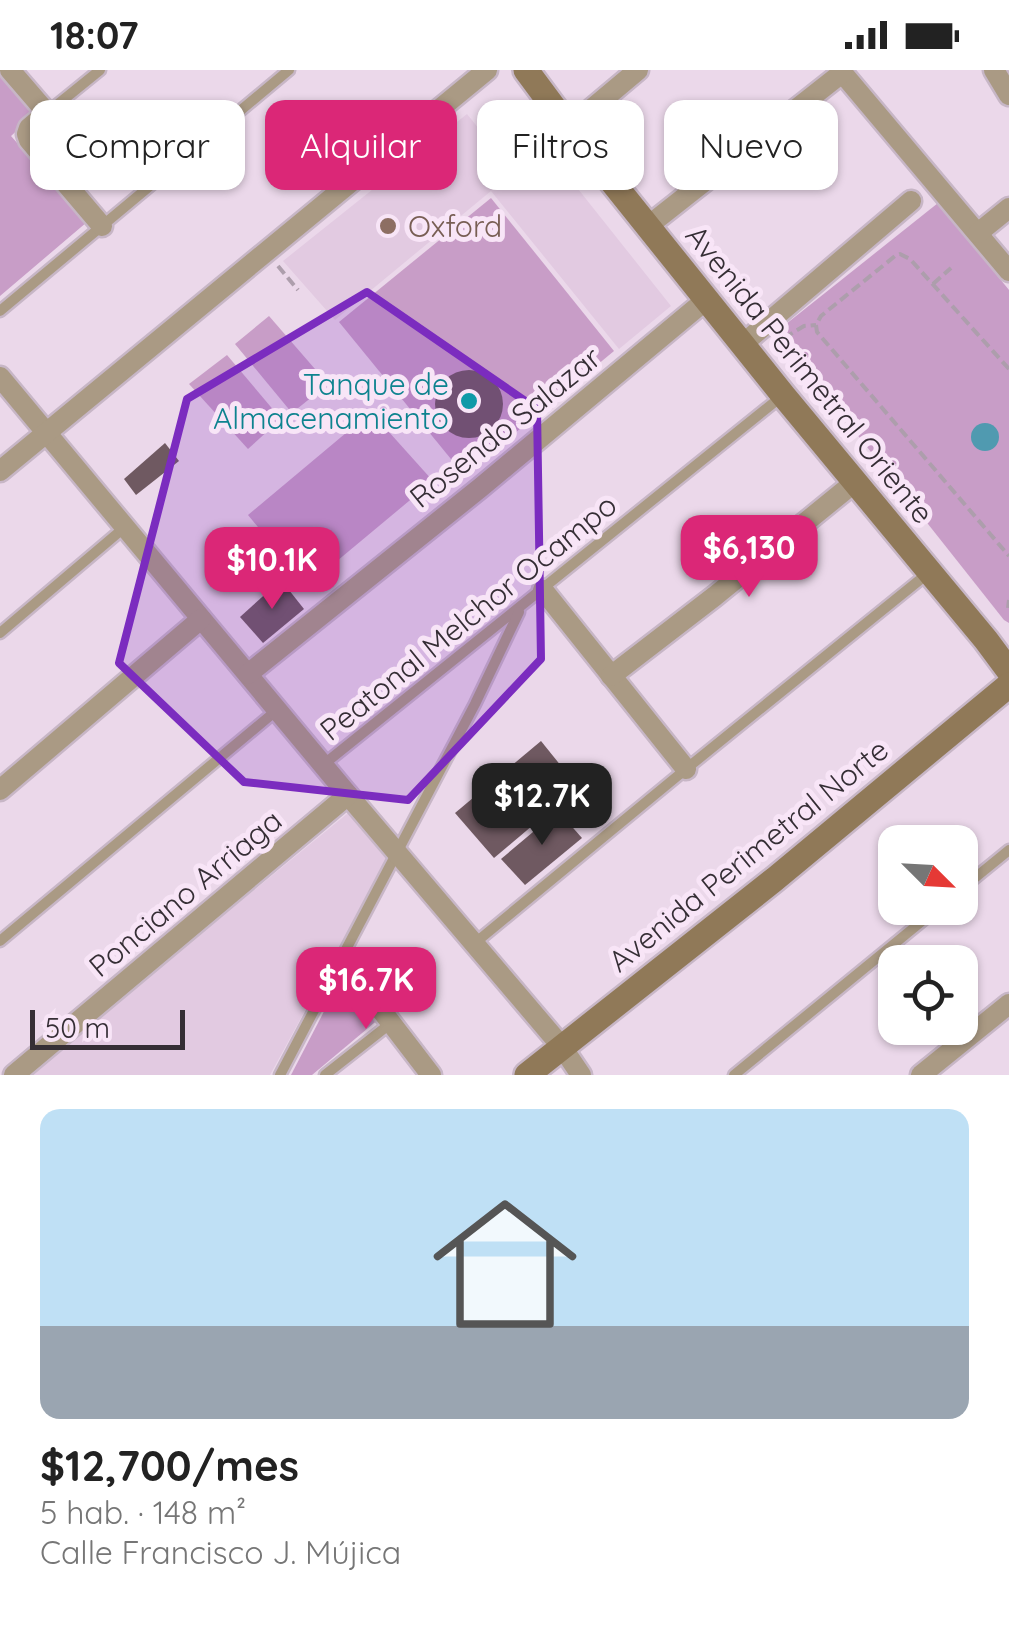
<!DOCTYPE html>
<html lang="es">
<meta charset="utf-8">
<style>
:root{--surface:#fff;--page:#f2f2f2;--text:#222;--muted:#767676;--line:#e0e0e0;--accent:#db2777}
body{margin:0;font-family:Quicksand,sans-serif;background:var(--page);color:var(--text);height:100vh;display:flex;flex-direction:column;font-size:38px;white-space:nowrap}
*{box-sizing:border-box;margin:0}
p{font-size:32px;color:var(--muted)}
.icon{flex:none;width:55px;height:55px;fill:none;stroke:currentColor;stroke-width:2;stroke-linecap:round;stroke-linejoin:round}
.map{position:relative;height:1005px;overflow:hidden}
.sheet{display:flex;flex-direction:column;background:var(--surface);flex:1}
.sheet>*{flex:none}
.guide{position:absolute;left:30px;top:30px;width:950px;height:90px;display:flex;gap:20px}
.needle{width:65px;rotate:114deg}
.buttons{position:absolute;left:878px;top:755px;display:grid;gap:20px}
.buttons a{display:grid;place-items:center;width:100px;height:100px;border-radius:20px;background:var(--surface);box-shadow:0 2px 8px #0004;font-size:50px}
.scale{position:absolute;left:30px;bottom:25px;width:155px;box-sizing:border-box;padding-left:10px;border:5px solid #352e35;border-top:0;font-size:28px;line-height:35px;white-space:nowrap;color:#352e35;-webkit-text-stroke:8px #f8e5f7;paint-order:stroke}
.price{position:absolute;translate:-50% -85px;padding:0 22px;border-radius:20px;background:var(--accent);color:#fff;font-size:32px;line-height:65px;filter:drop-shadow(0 2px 5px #0008)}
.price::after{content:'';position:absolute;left:50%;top:60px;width:30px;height:22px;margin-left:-15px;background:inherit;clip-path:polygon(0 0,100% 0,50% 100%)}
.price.on{background:#222;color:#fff}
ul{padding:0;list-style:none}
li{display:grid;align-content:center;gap:20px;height:530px;padding:0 40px}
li+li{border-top:2px solid var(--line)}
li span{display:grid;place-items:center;height:310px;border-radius:20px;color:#555}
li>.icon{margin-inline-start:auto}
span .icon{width:180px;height:180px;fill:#fffc;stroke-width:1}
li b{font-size:42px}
.tag{padding:0 35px;border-radius:20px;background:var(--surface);box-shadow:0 2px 8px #0004;font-size:35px;line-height:90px}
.tag.on{background:var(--accent);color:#fff}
.status{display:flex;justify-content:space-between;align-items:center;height:70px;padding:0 50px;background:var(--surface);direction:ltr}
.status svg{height:28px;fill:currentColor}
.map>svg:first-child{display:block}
.built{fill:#e2cae1}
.green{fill:#c89dc7}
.water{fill:#509ab0}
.building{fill:#6f5961}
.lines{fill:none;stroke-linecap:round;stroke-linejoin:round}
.lane-casing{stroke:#c7b6c6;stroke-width:15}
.street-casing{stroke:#c7b6c6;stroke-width:25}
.secondary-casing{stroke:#c7b6c6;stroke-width:30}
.path{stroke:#ad9eac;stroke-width:4;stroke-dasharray:10 5;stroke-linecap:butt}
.lane{stroke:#aa9a84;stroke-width:10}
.street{stroke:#aa9a84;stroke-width:20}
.secondary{stroke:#907958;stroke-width:25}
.marked{fill:#7b2cbf;fill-opacity:0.2;stroke:#7b2cbf;stroke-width:8;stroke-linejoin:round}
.education-dot{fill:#8d6e63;stroke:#f8e5f7;stroke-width:4}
.culture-dot{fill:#0f9aa8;stroke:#f8e5f7;stroke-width:4}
.labels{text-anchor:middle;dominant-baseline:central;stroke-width:10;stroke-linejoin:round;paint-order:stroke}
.education-label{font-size:30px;fill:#785e54;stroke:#f8e5f7;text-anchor:start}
.street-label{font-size:30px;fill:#352e35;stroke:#f8e5f7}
.culture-label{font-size:30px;fill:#0d838f;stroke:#f8e5f7;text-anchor:end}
</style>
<div class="status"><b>18:07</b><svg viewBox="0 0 49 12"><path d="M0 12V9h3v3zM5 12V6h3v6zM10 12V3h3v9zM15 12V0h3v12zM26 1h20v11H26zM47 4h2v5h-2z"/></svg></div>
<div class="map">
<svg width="1009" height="1005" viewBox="0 0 1009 1005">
<rect width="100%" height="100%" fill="#ebd8ea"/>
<g class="built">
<polygon points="467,44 505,91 536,66 671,236 619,279 491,121 335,250 283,191"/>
<polygon points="348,743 387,790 270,1005 29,1005"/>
</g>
<g class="green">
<polygon points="0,0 36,43 11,66 87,152 0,226"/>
<polygon points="491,128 614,281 464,405 339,252"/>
<polygon points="938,133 1009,220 1009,553 1004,550 776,262"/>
<polygon points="269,246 328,314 292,343 235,274"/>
<polygon points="227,285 281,349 248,379 189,314"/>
<polygon points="371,342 433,411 307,516 248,445"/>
<polygon points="345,901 380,948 312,1005 291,1005"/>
</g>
<circle class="water" cx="985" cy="367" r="14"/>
<g class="building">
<circle cx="469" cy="334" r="34"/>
<polygon points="165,373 179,391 136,425 124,409"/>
<polygon points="281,510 304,539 263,573 240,547"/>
<polygon points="541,671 578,717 494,788 455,743"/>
<polygon points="558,741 582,768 525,815 501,789"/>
</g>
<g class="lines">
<defs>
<g id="lane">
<polyline points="47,43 100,0"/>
<polyline points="0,241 289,0"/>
<polyline points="0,563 125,457"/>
<polyline points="323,695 782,326"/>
<polyline points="960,820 1009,780"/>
<polyline points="0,871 277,640"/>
<polyline points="475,873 686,699 927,504"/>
<polyline points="280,1005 475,634 519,542"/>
<polyline points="325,1005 391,953"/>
<polyline points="734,1005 938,838"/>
</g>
<g id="street">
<polyline points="10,0 47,43 29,58 27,64 29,70 102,156"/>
<polyline points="840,0 1009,201"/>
<polyline points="994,0 1009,25"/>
<polyline points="569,58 638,0"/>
<polyline points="648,156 842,3"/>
<polyline points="978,163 1009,138"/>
<polyline points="744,273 911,131"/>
<polyline points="0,307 348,725 562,977 581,1005"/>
<polyline points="0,401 487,0"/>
<polyline points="543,520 686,699"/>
<polyline points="248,604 480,418 707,229"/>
<polyline points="611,606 715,526 855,412"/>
<polyline points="0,720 201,549"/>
<polyline points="342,889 431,1005"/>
<polyline points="14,1005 348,725"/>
<polyline points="921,1005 1009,934"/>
</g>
<g id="secondary">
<polyline points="526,0 569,58 783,325 986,570 1009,601"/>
<polyline points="527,1005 775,809 1009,615"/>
</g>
</defs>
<use href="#lane" class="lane-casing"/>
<use href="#street" class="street-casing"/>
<use href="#secondary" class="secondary-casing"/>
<g class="path">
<polyline points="278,196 298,220"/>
<polyline points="933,214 951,198"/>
<polyline points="784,268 804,256 816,255"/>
<polyline points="1009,299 910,189 900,184 895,186 821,246 816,255 817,262 1009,486"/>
<polyline points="1008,538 1009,530"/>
</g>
<use href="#lane" class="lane"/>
<use href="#street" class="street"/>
<use href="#secondary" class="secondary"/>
</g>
<path class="marked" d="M367 222 537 339 541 589 408 730 244 712 119 593 187 329Z"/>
<circle class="education-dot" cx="388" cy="156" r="10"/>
<circle class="culture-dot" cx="469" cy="331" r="10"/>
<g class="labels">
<g class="education-label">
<text x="408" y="156">Oxford</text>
</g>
<g class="street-label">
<text transform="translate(810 304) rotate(51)">Avenida Perimetral Oriente</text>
<text transform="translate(505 357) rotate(-39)">Rosendo Salazar</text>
<text transform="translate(468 547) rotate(-39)">Peatonal Melchor Ocampo</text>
<text transform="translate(748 785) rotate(-39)">Avenida Perimetral Norte</text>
<text transform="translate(185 823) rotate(-40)">Ponciano Arriaga</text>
</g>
<g class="culture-label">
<text x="449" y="314">Tanque de<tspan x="449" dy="34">Almacenamiento</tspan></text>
</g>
</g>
</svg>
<div class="buttons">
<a><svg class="needle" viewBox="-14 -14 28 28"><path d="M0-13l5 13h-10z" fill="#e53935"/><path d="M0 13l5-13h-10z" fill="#767676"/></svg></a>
<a><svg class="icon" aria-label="locate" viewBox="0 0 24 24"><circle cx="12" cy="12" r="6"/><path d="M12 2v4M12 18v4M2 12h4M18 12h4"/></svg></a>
</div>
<div class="scale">50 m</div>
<b class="price" style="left:749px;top:530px">$6,130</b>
<b class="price" style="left:272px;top:542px">$10.1K</b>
<b class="price on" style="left:542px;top:778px">$12.7K</b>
<b class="price" style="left:366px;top:962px">$16.7K</b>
<div class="guide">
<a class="tag">Comprar</a>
<a class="tag on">Alquilar</a>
<a class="tag">Filtros</a>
<a class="tag">Nuevo</a>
</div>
</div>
<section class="sheet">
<ul>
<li><span style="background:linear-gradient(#bfe0f5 70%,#9aa5b1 0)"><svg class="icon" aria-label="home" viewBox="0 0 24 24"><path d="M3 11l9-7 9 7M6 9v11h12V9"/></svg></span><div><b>$12,700/mes</b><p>5 hab. · 148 m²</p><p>Calle Francisco J. Mújica</p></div></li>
</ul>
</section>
